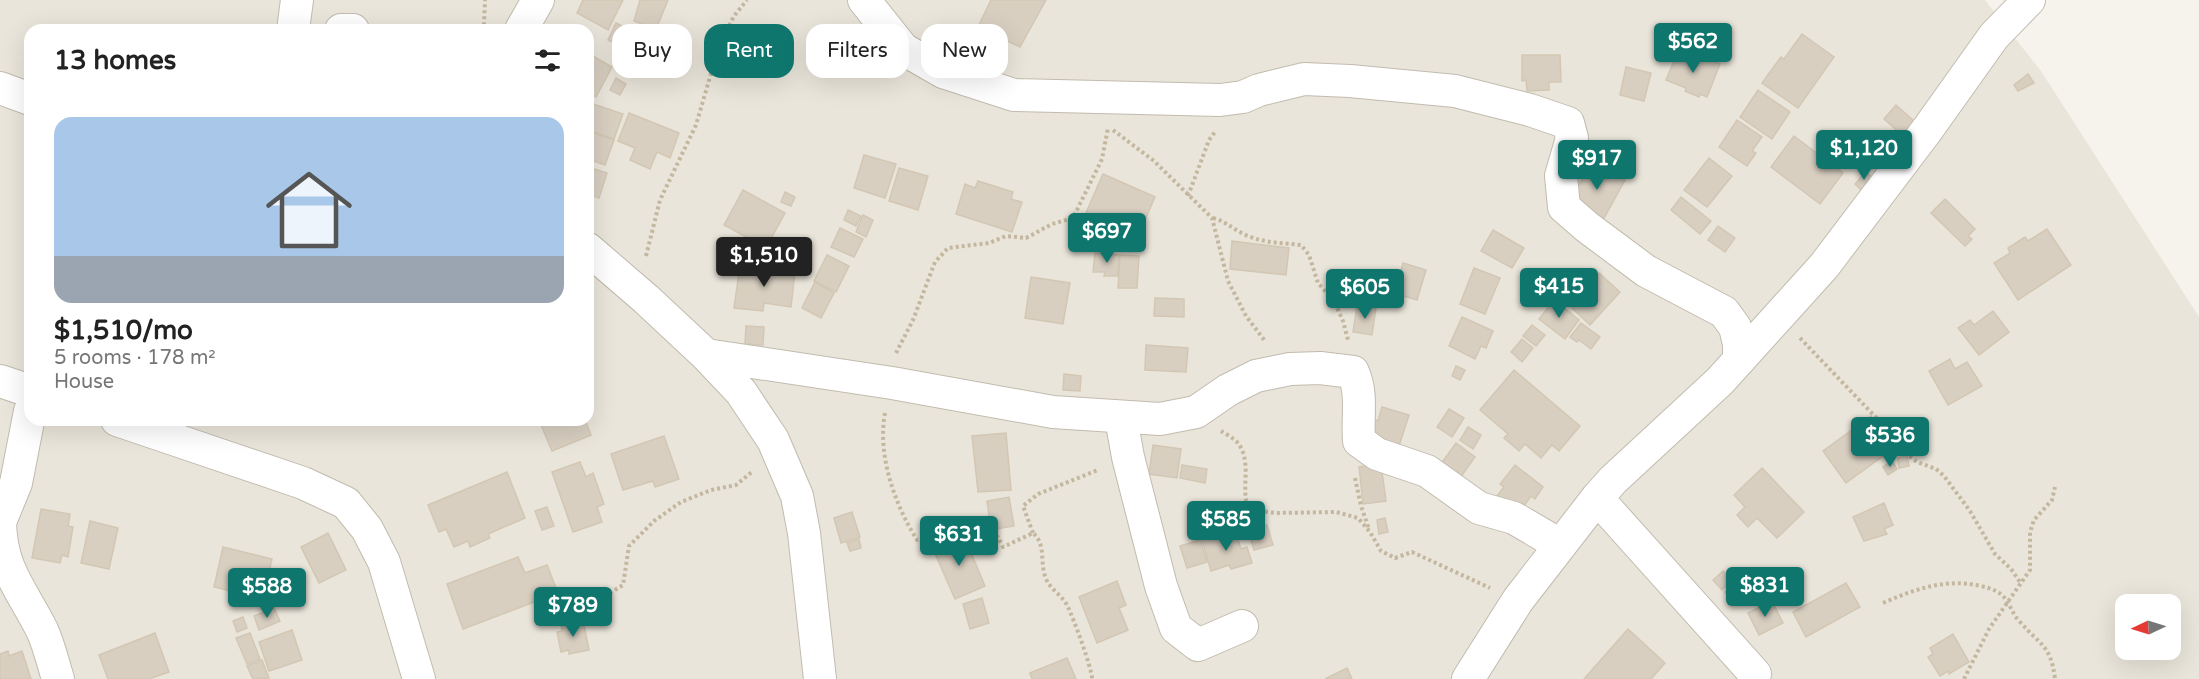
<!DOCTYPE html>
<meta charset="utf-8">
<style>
:root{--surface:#fff;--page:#f6f6f6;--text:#222;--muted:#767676;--accent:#0f766e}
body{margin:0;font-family:"Varela Round",sans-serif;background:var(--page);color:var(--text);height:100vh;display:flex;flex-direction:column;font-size:22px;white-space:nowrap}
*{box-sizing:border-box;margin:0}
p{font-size:20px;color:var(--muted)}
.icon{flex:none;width:33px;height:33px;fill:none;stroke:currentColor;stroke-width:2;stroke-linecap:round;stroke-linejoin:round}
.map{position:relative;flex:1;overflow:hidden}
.sheet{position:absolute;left:24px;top:24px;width:570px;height:402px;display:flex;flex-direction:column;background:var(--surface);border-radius:18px;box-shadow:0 6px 24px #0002}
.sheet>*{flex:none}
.guide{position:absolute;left:612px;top:24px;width:570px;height:54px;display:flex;gap:12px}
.needle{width:39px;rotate:266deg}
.fabs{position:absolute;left:2115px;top:594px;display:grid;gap:12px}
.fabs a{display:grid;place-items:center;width:66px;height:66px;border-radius:12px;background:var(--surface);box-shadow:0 6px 24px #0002;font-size:30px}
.price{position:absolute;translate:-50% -51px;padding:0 14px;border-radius:6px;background:var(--accent);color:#fff;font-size:20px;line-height:39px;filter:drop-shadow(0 2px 3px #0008)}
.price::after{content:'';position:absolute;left:50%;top:36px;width:18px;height:14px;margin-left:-9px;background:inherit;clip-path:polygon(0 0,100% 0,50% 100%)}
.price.selected{background:#222;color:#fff}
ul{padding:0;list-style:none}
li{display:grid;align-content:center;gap:12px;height:318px;padding:0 30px}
li span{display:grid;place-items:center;height:186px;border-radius:18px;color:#555}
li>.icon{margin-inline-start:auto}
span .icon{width:108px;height:108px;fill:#fffc;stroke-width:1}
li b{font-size:26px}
h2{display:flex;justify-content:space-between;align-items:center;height:72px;padding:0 30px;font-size:26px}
.tag{padding:0 21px;border-radius:18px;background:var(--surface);box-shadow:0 6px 24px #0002;font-size:21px;line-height:54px}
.tag.selected{background:var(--accent);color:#fff}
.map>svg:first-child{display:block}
.residential{fill:#eae5da;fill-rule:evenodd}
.building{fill:#d8cfc1;stroke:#d3c7b4;stroke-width:1.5}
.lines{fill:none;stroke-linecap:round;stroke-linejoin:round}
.minor-casing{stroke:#c2bbae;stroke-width:34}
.path{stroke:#c4b79f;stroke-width:4;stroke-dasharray:3 3;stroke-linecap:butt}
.minor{stroke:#fff;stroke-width:32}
</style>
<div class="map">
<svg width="2199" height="679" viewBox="0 0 2199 679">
<rect width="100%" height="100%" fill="#f6f3ec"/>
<path class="residential" d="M0 0H1985L2041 71 2199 317V679H0ZM30 30H588V420H30ZM2126 604H2170V650H2126Z"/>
<g class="building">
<polygon points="583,0 623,0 608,30 577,13"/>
<polygon points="640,0 668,0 656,29 634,21"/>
<polygon points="991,0 1046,0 1020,47 978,27"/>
<polygon points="616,23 646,38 637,55 608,40"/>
<polygon points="1802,34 1834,57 1798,108 1762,83 1781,57 1784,59"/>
<polygon points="1678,51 1698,60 1700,56 1720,64 1707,97 1700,94 1699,97 1685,91 1686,88 1666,80"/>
<polygon points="588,53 612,67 596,97 588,92"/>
<polygon points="1522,55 1560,55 1561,82 1549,82 1549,90 1527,91 1526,80 1522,81"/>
<polygon points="1626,67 1651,73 1644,101 1620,95"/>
<polygon points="2028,74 2034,83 2018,91 2014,85"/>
<polygon points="616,78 626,84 620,95 610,90"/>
<polygon points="1758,90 1790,112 1772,139 1740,117"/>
<polygon points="593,104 623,114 614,139 588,130 588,119"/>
<polygon points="1896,105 1914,121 1902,135 1884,119"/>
<polygon points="629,113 679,133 670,158 657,152 650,169 630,160 635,148 618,141"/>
<polygon points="1737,120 1762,137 1752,151 1756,153 1747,166 1719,147"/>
<polygon points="588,131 614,140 605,165 588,159"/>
<polygon points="1794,136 1843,173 1820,204 1771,167"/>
<polygon points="864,155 896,164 885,198 854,188"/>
<polygon points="1709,158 1732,176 1707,207 1684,190"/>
<polygon points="1591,162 1625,180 1603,220 1570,202"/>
<polygon points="588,167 607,173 599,198 588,194"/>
<polygon points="899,168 928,176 918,210 889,201"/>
<polygon points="1866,172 1873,178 1861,190 1855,184"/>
<polygon points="1103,174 1155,197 1139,234 1115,224 1114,228 1085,215"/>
<polygon points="978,181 1013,192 1011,199 1022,202 1012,232 956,214 965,184 975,188"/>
<polygon points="743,190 785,213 766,248 724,225"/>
<polygon points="785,192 795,197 791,206 781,202"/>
<polygon points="1681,197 1711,221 1700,234 1671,210"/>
<polygon points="1945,199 1975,229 1968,236 1972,239 1965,246 1931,213"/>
<polygon points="848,210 861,216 856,226 844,220"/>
<polygon points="863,215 873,220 866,237 856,232"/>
<polygon points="1718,226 1735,238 1725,252 1708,240"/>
<polygon points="840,228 863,239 854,257 831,247"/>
<polygon points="2047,229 2071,265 2018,300 1994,263 2010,253 2008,248 2025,237 2028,241"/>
<polygon points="1493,230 1524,248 1512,268 1481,251"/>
<polygon points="1232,241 1289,248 1286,275 1230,269"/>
<polygon points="1095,253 1119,255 1118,276 1104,276 1105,272 1093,272"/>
<polygon points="827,255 849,266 836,292 814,281"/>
<polygon points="1120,255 1139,256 1137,288 1118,288"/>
<polygon points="1403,263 1426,270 1417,300 1394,293"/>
<polygon points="740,265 795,272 791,307 764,303 763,311 734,308"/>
<polygon points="1474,268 1500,278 1485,314 1460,304"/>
<polygon points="1599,273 1620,292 1590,325 1570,306"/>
<polygon points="1031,277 1070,283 1063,324 1025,318"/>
<polygon points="815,282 834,293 821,318 802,308"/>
<polygon points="1155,298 1184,299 1184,317 1154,316"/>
<polygon points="1554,300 1579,320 1565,339 1539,319"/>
<polygon points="1357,306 1376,308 1372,335 1353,332"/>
<polygon points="1993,311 2009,332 1979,355 1958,328 1970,320 1974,325"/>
<polygon points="1462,317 1493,331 1486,348 1481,346 1475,359 1449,346"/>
<polygon points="1581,323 1600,337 1591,349 1579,340 1577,342 1570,337"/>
<polygon points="1532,325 1545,335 1536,346 1523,336"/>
<polygon points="746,326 764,327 763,345 745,344"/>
<polygon points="1522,339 1533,348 1522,362 1511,352"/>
<polygon points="1146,345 1188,348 1186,372 1145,370"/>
<polygon points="1950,359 1955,369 1967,362 1982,386 1948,405 1929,371"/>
<polygon points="1456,366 1465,370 1460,380 1452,376"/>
<polygon points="1514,370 1580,426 1559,451 1552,445 1541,458 1525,444 1519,451 1504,438 1508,434 1480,410"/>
<polygon points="1064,374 1081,376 1080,391 1063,390"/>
<polygon points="1382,407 1409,415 1399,446 1368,436 1374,419 1378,421"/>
<polygon points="1449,409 1464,418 1452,437 1437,427"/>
<polygon points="1871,416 1894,448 1846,483 1823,451"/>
<polygon points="539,420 585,420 591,435 552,451"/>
<polygon points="1468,427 1481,435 1473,449 1460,440"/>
<polygon points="1006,433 1011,490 978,492 972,436"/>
<polygon points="664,436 679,479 655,487 653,481 623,490 611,454"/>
<polygon points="1456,443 1475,457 1455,485 1435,472"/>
<polygon points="1153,445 1181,449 1177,478 1149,474"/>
<polygon points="1907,456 1909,466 1899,468 1898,458"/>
<polygon points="1892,461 1897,469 1888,475 1883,467"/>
<polygon points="580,462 586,477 593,473 604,504 597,507 602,522 573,532 552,472"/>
<polygon points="1381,464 1386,501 1363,504 1359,467"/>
<polygon points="1182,465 1207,469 1205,483 1180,478"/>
<polygon points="1515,465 1543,487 1535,499 1531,496 1518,514 1496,497 1504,487 1500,484"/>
<polygon points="1762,468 1804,512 1777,538 1757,518 1748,527 1737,515 1745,507 1734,495"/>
<polygon points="507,472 525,518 488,534 490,538 470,547 468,541 454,547 446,529 439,532 428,505"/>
<polygon points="1009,497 1014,526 991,530 987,501"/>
<polygon points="1884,503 1893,525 1884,529 1887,534 1864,541 1853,517"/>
<polygon points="547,507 554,526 542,530 535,511"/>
<polygon points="41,509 70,514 68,526 73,527 68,557 62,555 60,563 32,558"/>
<polygon points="852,512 860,537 841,543 834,518"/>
<polygon points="1385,518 1388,532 1379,534 1377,520"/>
<polygon points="90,521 118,528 109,569 81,563"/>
<polygon points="1267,525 1273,545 1254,550 1248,531"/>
<polygon points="1235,530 1241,549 1247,547 1252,563 1231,569 1229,565 1211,571 1202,540"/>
<polygon points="328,533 346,570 319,583 301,547"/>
<polygon points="964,536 985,586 955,599 933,549"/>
<polygon points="859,539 861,548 850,551 847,543"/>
<polygon points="1200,540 1207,562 1187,568 1180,546"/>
<polygon points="223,547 272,559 264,594 232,587 231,591 214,587"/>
<polygon points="518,557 525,573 547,565 558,593 463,629 447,584"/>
<polygon points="1723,571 1732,581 1722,590 1713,580"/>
<polygon points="1117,581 1126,605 1119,608 1128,630 1097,643 1079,597"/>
<polygon points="1735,582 1744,593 1734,602 1725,592"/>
<polygon points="1846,583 1860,607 1806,637 1793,612"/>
<polygon points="982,598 989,623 970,629 963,604"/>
<polygon points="1772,601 1783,623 1759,635 1748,613"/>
<polygon points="274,608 280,621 259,630 254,616"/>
<polygon points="243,617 247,628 237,632 233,621"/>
<polygon points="583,620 589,650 569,654 569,650 561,652 557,632 562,631 561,625"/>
<polygon points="1628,629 1665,663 1651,679 1584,679"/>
<polygon points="292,630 302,660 269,671 259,642"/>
<polygon points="155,633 169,672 149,679 108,679 99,655"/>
<polygon points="250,633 260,659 247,664 236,638"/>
<polygon points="1953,634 1969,662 1949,674 1948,671 1940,676 1928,657 1933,654 1930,648"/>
<polygon points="8,651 9,656 22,651 31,679 0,679 0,654"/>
<polygon points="1067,658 1076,679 1032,679 1030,673"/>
<polygon points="262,660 269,678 253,679 247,666"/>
<polygon points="1347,668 1352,679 1325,679"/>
</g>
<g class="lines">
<defs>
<g id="minor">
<polyline points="864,0 903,49 943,72 1014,95 1220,100 1243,97 1259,90 1304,79 1350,81 1455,91 1530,110 1568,123 1572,138 1561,176 1564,207 1587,227 1646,271 1724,312 1735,327 1739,344 1739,360"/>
<polyline points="293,30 297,0"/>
<polyline points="341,30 353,30"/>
<polyline points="521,30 538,0"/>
<polyline points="0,88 30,99"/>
<polyline points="588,249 646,299 706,355 741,392 773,440 797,496 804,533 820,679"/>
<path d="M706 355 892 383 1053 412 1160 419 1196 412 1228 390 1256 376 1290 369 1320 368 1353 372C1363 394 1357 418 1359 441L1377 454 1427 471 1479 508 1514 518 1560 545"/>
<polyline points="0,381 30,391"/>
<polyline points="1121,418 1128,457 1161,586 1176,628 1198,645 1242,626"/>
<polyline points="117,420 303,483 346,503 367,529 384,562 419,679"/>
<polyline points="1597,498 1755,674"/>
<path d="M0 522C1 570 22 590 42 630 49 645 53 663 58 679"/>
<polyline points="0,522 16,483 30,411"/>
<polyline points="1468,679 1518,600 1597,498 1613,480 1720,381 1824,266 1927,130 1994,36 2029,0"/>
</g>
</defs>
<use href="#minor" class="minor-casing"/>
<g class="path">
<polyline points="480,30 484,24 485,0"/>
<polyline points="1113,130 1154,161 1212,218 1228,281 1246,316 1265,341"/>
<polyline points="1188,196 1209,140 1215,132"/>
<path d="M1213 218C1226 221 1235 231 1248 236 1265 243 1283 243 1301 245L1309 255 1318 283 1334 301 1343 321 1348 340"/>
<polyline points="646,256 660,200 696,125 720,43 734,16 747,0"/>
<polyline points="1800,338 1886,428 1899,444 1900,449 1917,462 1936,469 1944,476 1970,511 1995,554 2011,569 2020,582"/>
<polyline points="896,353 913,320 935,262 948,248 989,243 1006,236 1026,238 1052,224 1073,218 1102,159 1108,128"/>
<path d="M885 413C877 455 895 505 917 540L935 538 956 531 977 527 998 537 1003 547 1033 533C1046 544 1040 561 1045 576 1049 589 1061 594 1067 605 1073 617 1092 668 1092 679"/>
<path d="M1221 431C1226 434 1233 438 1237 442 1251 458 1243 482 1246 500L1261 511 1275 513 1336 512 1358 518 1370 532 1381 551 1395 558 1412 552 1490 588"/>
<polyline points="1355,478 1361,506 1369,529"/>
<polyline points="1033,533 1023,506 1038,494 1098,470"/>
<path d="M1883 603C1915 589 1946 578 1981 586 1989 588 1996 590 2002 595 2010 603 2012 614 2020 622 2040 645 2051 645 2055 679"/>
<polyline points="564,622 623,585 629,546 654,521 681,502 711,490 736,485 753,471"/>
<polyline points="1964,679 1989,629 2030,570 2030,532 2034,520 2052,500 2055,487"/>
</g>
<use href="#minor" class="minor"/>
</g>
</svg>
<div class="fabs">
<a><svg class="needle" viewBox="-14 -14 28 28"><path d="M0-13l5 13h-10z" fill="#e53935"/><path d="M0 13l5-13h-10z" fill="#767676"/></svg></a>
</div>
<b class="price" style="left:1693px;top:74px">$562</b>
<b class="price" style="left:1864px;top:181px">$1,120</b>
<b class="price" style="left:1597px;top:191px">$917</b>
<b class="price" style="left:1107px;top:264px">$697</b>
<b class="price selected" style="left:764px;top:288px">$1,510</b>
<b class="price" style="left:1559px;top:319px">$415</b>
<b class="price" style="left:1365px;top:320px">$605</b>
<b class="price" style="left:1890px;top:468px">$536</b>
<b class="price" style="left:1226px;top:552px">$585</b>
<b class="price" style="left:959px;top:567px">$631</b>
<b class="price" style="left:1765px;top:618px">$831</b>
<b class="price" style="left:267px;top:619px">$588</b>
<b class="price" style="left:573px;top:638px">$789</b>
<div class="guide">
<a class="tag">Buy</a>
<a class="tag selected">Rent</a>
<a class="tag">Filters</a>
<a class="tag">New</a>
</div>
<section class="sheet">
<h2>13 homes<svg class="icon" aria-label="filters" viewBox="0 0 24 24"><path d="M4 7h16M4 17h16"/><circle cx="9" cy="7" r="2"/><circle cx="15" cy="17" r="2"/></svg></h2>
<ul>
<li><span style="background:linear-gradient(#a9c7e8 75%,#9aa5b1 0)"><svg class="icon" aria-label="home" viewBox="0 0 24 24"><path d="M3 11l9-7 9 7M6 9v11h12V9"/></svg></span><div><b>$1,510/mo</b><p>5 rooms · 178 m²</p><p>House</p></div></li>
</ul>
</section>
</div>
